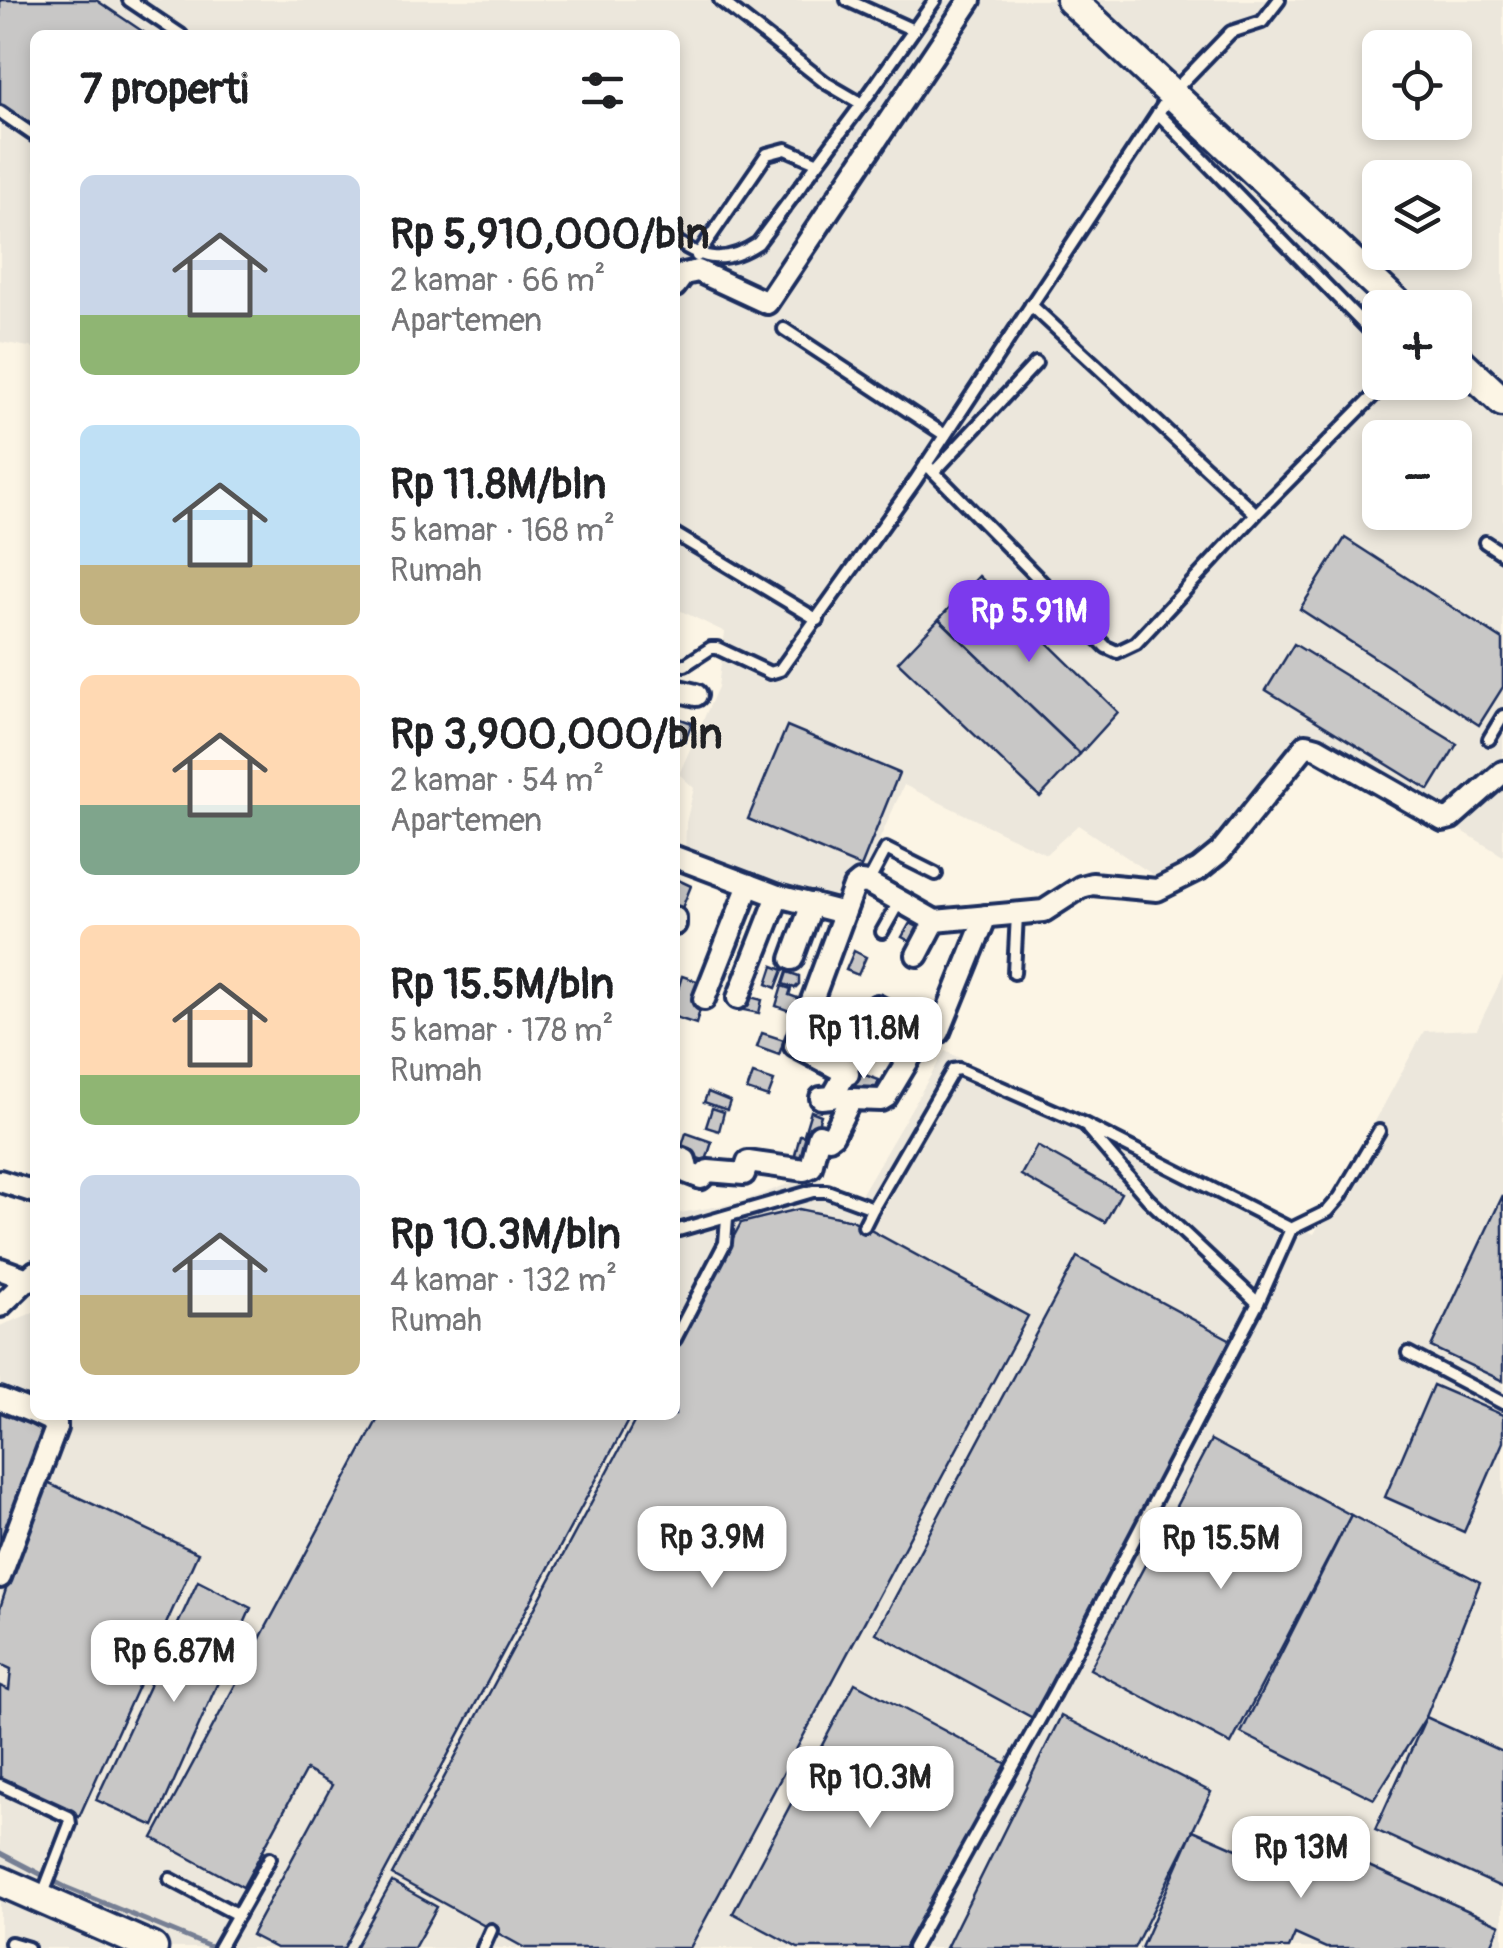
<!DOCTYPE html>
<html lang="id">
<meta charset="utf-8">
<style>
:root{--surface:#fff;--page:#f2f2f2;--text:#202124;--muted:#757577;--accent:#7c3aed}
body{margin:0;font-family:Pangolin,sans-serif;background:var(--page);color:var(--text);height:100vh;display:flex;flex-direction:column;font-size:38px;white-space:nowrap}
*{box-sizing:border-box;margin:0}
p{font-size:32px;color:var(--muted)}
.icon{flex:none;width:55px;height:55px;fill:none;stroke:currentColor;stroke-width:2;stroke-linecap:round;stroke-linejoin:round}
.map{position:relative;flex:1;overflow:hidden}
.panel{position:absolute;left:30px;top:30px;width:650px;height:1390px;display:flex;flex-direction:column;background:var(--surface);border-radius:15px;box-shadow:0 5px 15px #0003}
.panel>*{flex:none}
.buttons{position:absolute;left:1362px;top:30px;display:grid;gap:20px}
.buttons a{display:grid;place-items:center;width:110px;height:110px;border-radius:15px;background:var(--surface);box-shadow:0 5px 15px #0003;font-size:50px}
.price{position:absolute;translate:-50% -85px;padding:0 22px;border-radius:20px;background:#fff;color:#222;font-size:32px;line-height:65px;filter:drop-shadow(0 2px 5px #0008)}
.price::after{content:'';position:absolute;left:50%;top:60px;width:30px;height:22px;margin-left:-15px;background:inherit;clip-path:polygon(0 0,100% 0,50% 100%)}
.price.current{background:var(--accent);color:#fff}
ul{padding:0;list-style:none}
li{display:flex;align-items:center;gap:30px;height:250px;padding:0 50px}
li span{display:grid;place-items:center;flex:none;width:280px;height:200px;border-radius:15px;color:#555}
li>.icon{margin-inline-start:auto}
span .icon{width:120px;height:120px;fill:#fffc;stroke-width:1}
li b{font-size:42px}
h2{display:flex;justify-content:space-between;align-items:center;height:120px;padding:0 50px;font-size:42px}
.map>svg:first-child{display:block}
.built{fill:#ece7dc;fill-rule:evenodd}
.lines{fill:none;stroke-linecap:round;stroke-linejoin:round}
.stream{stroke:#767f94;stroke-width:5}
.building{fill:#c8c7c6;stroke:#1b2f5e;stroke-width:2.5}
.lane-casing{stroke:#1b2f5e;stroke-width:18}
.street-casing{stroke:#1b2f5e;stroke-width:28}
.secondary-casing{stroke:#1b2f5e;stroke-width:35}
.path{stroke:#1b2f5e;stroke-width:4;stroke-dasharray:10 8;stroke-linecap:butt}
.lane{stroke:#fcf5e5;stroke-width:10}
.street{stroke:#fcf5e5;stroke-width:20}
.secondary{stroke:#fcf5e5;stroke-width:28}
</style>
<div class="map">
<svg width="1503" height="1948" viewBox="0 0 1503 1948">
<rect width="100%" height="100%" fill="#fcf5e5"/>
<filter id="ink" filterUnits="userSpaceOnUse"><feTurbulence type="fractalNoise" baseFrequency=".01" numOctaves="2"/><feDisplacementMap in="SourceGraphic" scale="20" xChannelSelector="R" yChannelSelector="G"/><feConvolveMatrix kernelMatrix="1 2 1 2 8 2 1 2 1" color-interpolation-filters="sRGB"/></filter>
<g filter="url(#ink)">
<g class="built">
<path d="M0 0H1503V856L1307 735 1216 847 1196 864 1161 880 1078 825 1046 854 904 785 866 869 850 883 842 907 685 855 686 823 694 788 679 774 718 687 725 632 675 608V35H35V348L0 342ZM1380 48H1455V122H1380ZM1380 178H1455V252H1380ZM1380 308H1455V382H1380ZM1380 438H1455V512H1380Z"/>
<polygon points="1503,976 1503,1948 0,1948 0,1326 35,1312 35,1415 675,1415 675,1214 741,1202 796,1181 815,1178 861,1195 945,1051 1314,1234 1424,1031 1477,1029"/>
</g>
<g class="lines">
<polyline class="stream" points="0,1853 65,1887 213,1948"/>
</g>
<g class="building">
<polygon points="0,0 96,0 145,33 35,35 35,128 0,104"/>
<polygon points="1345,538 1503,640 1503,687 1479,725 1300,609"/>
<polygon points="979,576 1118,712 1080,754 939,619"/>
<polygon points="939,619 1080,754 1040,797 898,662"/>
<polygon points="1294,644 1457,744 1429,790 1266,690"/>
<polygon points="675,717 692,723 685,741 675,737"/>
<polygon points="787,726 899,773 861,867 748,819"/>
<polygon points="676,879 691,886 680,913 675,911"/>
<polygon points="910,923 925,931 917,945 902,937"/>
<polygon points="854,951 866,957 858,975 846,970"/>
<polygon points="773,966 783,970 776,988 767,984"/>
<polygon points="787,972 799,976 799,984 795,988 783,984"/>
<polygon points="682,976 700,982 694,1003 701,1006 696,1024 675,1017 675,999"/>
<polygon points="782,986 791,989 789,995 803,1000 798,1014 776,1006"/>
<polygon points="747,996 762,1000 759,1013 744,1010"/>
<polygon points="917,1006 937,1013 932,1027 912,1020"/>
<polygon points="762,1033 784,1040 779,1055 757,1047"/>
<polygon points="854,1071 879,1080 874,1094 849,1084"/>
<polygon points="753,1074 774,1081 768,1097 747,1090"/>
<polygon points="708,1092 730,1101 727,1110 704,1102"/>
<polygon points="712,1108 724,1112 719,1131 706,1127"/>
<polygon points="811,1111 821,1115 814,1137 804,1134"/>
<polygon points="686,1133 712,1142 706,1161 680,1152"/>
<polygon points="800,1135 814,1138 808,1159 795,1155"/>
<polygon points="1037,1146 1121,1193 1105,1222 1021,1175"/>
<polygon points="1503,1195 1503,1381 1431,1347"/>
<polygon points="799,1209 852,1220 1028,1316 690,1948 525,1948 392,1875 638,1415 675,1415 675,1346 741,1223"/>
<polygon points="1077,1257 1233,1341 1033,1718 876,1633"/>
<polygon points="1433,1385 1503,1415 1503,1442 1464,1532 1385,1497"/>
<polygon points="0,1405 49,1423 0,1558"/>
<polygon points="380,1415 631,1415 344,1948 276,1948 251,1935 332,1785 306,1770 243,1887 153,1838"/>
<polygon points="1211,1440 1351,1515 1231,1744 1090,1669"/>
<polygon points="41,1480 198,1553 79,1817 0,1781 0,1686 9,1690 11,1669 0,1664 0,1608"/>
<polygon points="1351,1515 1480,1582 1426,1717 1374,1799 1241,1733"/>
<polygon points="198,1581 251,1608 154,1826 96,1800"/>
<polygon points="855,1683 1007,1764 909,1948 798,1948 733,1913"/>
<polygon points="1061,1716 1211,1792 1193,1830 1134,1948 946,1948"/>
<polygon points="1426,1717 1503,1752 1503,1888 1375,1830"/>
<polygon points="1264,1819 1500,1925 1490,1948 1326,1948 1295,1934 1289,1948 1141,1948 1193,1830 1248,1854"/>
<polygon points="392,1882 437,1907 414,1948 355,1948"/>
</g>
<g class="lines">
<defs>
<g id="lane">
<polyline points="129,0 181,35"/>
<polyline points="720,0 826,83 862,104"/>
<polyline points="847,0 911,29"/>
<polyline points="0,112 35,136"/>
<polyline points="1158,113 1380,341"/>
<path d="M675 240C704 261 726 264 758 243L862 104 935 0"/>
<polyline points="697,256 767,154 786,149 816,162"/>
<polyline points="784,329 945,435"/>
<polyline points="926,464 1106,647 1117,652 1136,643 1256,514 1031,305"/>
<polyline points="934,472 1036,363"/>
<polyline points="1256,514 1387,382"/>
<polyline points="675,534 818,620"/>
<polyline points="1485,542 1503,554"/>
<polyline points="675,663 685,665 711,648 717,648 770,673 780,670 915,481 1170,95 1231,32 1262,22 1279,0"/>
<polyline points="1489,739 1503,716"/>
<polyline points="868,883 886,849 936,874"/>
<polyline points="882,932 899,902"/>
<polyline points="1014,973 1017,914"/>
<polyline points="1088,1129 1148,1199 1258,1303"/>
<polyline points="864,1226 873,1208"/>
<polyline points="675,1231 813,1191 827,1191 873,1208 953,1070 959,1069 1082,1123 1291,1229"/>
<polyline points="675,1339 725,1243 727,1218"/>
<polyline points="1408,1353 1503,1403"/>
<polyline points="0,1785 69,1817 70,1824 41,1899"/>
<polyline points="170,1879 238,1915"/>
<polyline points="11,1943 28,1948"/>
<polyline points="219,1948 270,1858"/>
<polyline points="483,1948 491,1930"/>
<polyline points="913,1948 1053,1695 1258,1303 1291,1229 1328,1211 1340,1197 1379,1131"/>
</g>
<g id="street">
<polyline points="675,286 684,274 698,271 767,303 970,0"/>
<polyline points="675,690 696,695"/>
<polyline points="675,857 778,896 844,913"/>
<polyline points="675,918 675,924"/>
<polyline points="917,955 935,921"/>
<polyline points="792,959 812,904"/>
<polyline points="738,998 778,896"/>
<polyline points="704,999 749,885"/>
<polyline points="848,1074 795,1046 854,887 860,882 868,883 935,921 1044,911 1081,887 1092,884 1157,890 1199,869 1220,852 1306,745 1317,748 1443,820 1451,818 1503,772"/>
<path d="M821 1098 832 1097C852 1068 857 1035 877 1006L925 1032"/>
<polyline points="675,1156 685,1160 688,1173 701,1178 708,1171 744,1174 748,1162 804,1170 811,1167 819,1135 829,1138 833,1135 851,1099 881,1100 886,1097 925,1032 933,1035 939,1032 986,916"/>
<polyline points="0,1181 35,1192"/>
<polyline points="0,1269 30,1280"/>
<polyline points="0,1306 35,1272"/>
<polyline points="0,1399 35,1413"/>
<polyline points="0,1577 56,1428 56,1423 39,1415"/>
</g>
<g id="secondary">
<polyline points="1071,0 1402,308"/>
<polyline points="1455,357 1503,402"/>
<polyline points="0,1881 153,1948"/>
</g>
</defs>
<use href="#lane" class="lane-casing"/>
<use href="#street" class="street-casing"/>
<use href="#secondary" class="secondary-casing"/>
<polyline class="path" points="675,774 676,774"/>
<use href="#lane" class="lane"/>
<use href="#street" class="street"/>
<use href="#secondary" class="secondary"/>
</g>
</g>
</svg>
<div class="buttons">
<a><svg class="icon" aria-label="locate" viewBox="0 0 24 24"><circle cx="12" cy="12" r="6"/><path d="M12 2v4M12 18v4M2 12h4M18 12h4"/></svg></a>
<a><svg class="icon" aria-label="layers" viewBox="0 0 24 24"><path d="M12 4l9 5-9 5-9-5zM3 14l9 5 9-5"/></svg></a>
<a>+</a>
<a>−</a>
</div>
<b class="price current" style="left:1029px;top:665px">Rp 5.91M</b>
<b class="price" style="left:864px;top:1082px">Rp 11.8M</b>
<b class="price" style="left:712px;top:1591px">Rp 3.9M</b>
<b class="price" style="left:1221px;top:1592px">Rp 15.5M</b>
<b class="price" style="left:174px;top:1705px">Rp 6.87M</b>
<b class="price" style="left:870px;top:1831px">Rp 10.3M</b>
<b class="price" style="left:1301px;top:1901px">Rp 13M</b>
<section class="panel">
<h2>7 properti<svg class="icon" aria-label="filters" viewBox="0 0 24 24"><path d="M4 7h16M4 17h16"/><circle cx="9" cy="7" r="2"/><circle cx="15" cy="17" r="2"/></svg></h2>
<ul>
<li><span style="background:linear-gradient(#c9d6e8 70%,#8fb573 0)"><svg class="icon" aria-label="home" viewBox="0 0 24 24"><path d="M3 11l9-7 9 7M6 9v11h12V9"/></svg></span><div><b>Rp 5,910,000/bln</b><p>2 kamar · 66 m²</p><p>Apartemen</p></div></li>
<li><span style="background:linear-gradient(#bfe0f5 70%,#c2b280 0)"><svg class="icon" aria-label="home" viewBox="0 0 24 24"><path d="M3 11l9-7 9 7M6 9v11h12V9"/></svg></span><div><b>Rp 11.8M/bln</b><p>5 kamar · 168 m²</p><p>Rumah</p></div></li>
<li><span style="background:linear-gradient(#ffd9b3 65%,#7fa58c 0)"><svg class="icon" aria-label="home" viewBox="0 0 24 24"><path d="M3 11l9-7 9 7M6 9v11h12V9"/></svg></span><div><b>Rp 3,900,000/bln</b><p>2 kamar · 54 m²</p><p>Apartemen</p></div></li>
<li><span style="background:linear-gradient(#ffd9b3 75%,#8fb573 0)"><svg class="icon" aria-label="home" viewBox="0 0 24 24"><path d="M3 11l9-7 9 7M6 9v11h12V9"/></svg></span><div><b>Rp 15.5M/bln</b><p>5 kamar · 178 m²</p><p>Rumah</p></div></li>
<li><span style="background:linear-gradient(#c9d6e8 60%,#c2b280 0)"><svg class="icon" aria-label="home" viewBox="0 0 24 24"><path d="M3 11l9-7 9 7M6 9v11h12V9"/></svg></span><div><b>Rp 10.3M/bln</b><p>4 kamar · 132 m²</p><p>Rumah</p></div></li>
</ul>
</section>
</div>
